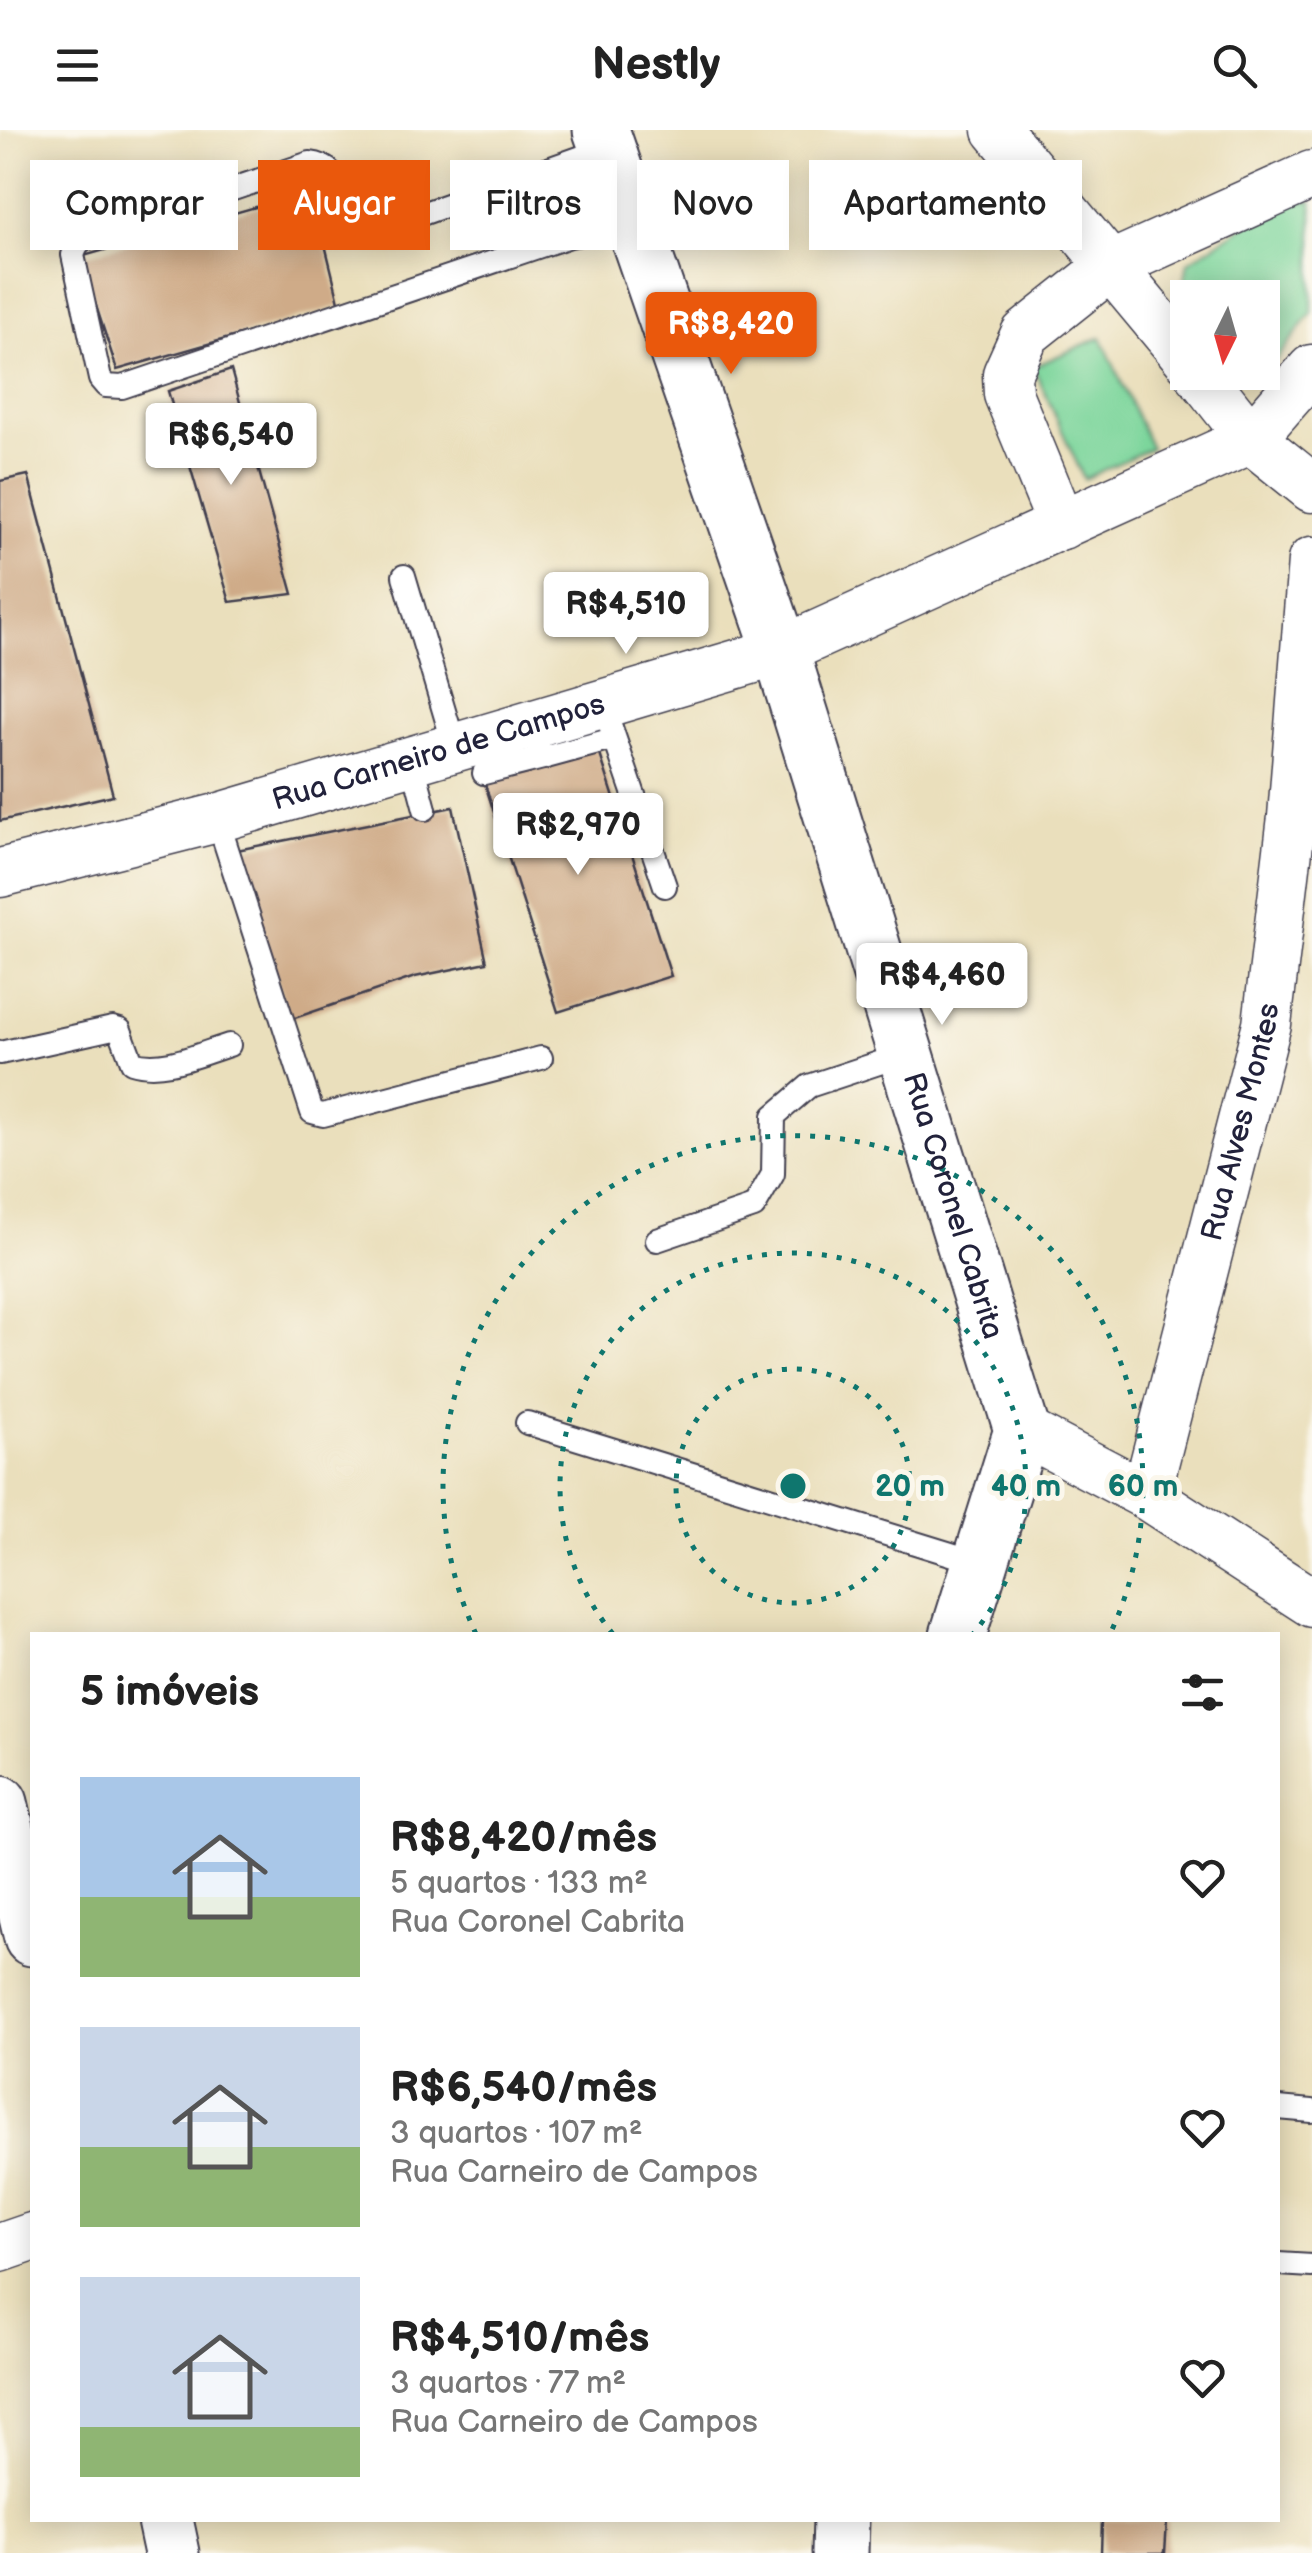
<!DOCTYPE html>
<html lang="pt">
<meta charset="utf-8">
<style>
:root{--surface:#fff;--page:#f6f6f6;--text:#222;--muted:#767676;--accent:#ea580c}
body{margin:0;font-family:"Balsamiq Sans",sans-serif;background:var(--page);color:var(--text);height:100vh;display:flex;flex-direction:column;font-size:38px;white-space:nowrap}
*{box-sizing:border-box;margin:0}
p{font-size:32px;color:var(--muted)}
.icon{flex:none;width:55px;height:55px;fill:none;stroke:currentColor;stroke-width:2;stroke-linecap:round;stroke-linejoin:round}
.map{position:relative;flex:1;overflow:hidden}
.sheet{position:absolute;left:30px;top:1502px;width:1250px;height:890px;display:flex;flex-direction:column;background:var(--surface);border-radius:0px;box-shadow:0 5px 25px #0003}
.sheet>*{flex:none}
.banner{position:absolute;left:30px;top:30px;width:1252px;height:90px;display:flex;gap:20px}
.needle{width:65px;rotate:185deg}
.tools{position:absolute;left:1170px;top:150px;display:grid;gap:20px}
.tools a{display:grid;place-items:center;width:110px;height:110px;border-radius:0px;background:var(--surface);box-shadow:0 5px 25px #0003;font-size:50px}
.price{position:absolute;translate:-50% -85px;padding:0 22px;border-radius:10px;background:#fff;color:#222;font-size:32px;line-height:65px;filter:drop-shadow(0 2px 5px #0008)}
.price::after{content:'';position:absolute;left:50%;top:60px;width:30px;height:22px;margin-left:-15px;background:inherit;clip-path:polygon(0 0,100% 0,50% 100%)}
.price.selected{background:var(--accent);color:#fff}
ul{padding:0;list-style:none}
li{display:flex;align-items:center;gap:30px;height:250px;padding:0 50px}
li span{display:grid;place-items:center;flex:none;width:280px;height:200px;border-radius:0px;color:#555}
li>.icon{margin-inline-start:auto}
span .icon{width:120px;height:120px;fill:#fffc;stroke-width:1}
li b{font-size:42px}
h2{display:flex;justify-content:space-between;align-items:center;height:120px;padding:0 50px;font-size:42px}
.pill{padding:0 35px;border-radius:0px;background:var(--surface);box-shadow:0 5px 25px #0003;font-size:35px;line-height:90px}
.pill.selected{background:var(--accent);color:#fff}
header{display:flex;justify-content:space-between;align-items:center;height:130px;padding:0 50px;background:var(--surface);font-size:45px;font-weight:700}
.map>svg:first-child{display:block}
.green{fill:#7bd59b;stroke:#4e7c6b;stroke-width:2.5}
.building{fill:#cfab88}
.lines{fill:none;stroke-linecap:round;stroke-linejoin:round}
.service-casing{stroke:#403e4e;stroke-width:26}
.minor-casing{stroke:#403e4e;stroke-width:51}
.tertiary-casing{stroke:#403e4e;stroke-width:59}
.service{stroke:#fff;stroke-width:22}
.minor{stroke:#fff;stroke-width:48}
.tertiary{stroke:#fff;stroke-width:55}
.ring{fill:none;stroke:#0f766e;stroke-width:5;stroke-dasharray:5 10}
.labels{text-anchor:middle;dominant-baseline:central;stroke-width:10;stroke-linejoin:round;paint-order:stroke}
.street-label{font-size:30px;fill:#22223b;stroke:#fbf7ec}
.centre{fill:#0f766e;stroke:#fbf7ec;stroke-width:5}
.ring-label{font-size:30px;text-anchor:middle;font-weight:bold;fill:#0f766e;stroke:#fbf7ec;stroke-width:10;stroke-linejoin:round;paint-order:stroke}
</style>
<header><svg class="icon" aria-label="menu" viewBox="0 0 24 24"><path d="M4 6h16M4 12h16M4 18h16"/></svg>Nestly<svg class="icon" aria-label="search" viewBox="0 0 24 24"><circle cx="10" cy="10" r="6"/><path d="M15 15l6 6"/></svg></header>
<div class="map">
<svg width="1312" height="2423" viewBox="0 0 1312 2423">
<rect width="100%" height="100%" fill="#fbf7ec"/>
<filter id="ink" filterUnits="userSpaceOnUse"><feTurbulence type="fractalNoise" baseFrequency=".01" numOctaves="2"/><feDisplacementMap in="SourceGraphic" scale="20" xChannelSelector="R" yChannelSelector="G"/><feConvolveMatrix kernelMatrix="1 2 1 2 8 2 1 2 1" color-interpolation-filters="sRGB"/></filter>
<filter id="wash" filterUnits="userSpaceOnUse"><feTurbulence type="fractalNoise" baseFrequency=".0048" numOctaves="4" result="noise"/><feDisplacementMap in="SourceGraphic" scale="40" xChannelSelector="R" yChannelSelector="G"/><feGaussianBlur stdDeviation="2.25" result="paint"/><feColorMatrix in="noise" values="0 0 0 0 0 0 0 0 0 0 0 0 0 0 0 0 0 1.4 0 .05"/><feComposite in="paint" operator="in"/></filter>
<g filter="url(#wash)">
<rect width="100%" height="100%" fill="#eadfbc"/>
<g class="green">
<polygon points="1283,71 1312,71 1312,183 1273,234 1263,234 1262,168 1192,167 1184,153 1188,132"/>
<polygon points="1101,207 1151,318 1084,349 1033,237"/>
</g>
<g id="blocks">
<g class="building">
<polygon points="312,61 340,176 117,240 80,127"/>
<polygon points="231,240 293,464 230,472 168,261"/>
<polygon points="28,345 113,665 0,691 0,351"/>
<polygon points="597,615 671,846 558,882 484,651"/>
<polygon points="453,677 487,832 415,847 289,890 237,720"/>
<polygon points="1102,2390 1167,2390 1165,2423 1101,2423"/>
</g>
</g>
</g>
<g filter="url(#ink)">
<use href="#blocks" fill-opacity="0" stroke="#403e4e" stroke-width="2.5"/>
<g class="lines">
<defs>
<g id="service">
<path d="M607 18 388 96C342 102 352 36 310 33L79 111 73 125 100 249 106 256 122 257 570 106 633 94"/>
<polyline points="404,446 455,618"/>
<polyline points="603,574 665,756"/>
<polyline points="530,596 543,628 613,609"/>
<polyline points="412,630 425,679"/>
<polyline points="484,643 543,628"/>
<polyline points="217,688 312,982 323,985 541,928"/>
<path d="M0 923 113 898 120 900 132 932C163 942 199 924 229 915"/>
<polyline points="657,1110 754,1077 773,1044 774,986 809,956 906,924"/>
<polyline points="527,1293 980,1433"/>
<polyline points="1278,1978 1312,1981"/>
<polyline points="1278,2134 1312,2136"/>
</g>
<g id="minor">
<polyline points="997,0 1188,229"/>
<polyline points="1198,242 1251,309 1312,358"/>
<polyline points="1062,395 1008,264 1007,244 1025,204 1112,135 1312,45"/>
<path id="s1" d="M0 743 217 688 781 521 1251 309 1312 239"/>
<polyline points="1022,1300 1146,1365 1312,1473"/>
<path id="s2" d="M1146 1365 1267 894 1292 687 1312 431"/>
<polyline points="0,2118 32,2107"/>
</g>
<g id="tertiary">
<path id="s3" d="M601 0 781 521 1022 1300 958 1505"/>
<polyline points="0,1673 32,1808"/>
<polyline points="165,2390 172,2423"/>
<polyline points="840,2423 841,2390"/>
</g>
</defs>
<use href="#service" class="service-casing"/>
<use href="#minor" class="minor-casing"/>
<use href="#tertiary" class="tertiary-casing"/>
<use href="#service" class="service"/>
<use href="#minor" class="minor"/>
<use href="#tertiary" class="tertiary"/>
</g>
</g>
<g class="ring">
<circle cx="793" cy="1356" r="117"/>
<path d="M613 1504A233 233 0 1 1 973 1504"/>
<path d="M476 1504A350 350 0 1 1 1110 1504"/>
</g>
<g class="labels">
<g class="street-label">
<text stroke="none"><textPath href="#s1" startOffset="455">Rua Carneiro de Campos</textPath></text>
<text stroke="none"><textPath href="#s2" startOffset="385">Rua Alves Montes</textPath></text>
<text stroke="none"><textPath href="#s3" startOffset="1132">Rua Coronel Cabrita</textPath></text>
</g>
</g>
<circle cx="793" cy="1356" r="15" class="centre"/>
<g class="ring-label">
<text x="910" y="1366">20 m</text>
<text x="1026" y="1366">40 m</text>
<text x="1143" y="1366">60 m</text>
</g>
</svg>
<div class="tools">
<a><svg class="needle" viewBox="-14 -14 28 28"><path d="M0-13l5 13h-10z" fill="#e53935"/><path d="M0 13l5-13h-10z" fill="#767676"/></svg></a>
</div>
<b class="price selected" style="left:731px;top:247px">R$8,420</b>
<b class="price" style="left:231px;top:358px">R$6,540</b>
<b class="price" style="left:626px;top:527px">R$4,510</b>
<b class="price" style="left:578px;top:748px">R$2,970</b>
<b class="price" style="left:942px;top:898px">R$4,460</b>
<div class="banner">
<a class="pill">Comprar</a>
<a class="pill selected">Alugar</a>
<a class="pill">Filtros</a>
<a class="pill">Novo</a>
<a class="pill">Apartamento</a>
</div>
<section class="sheet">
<h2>5 imóveis<svg class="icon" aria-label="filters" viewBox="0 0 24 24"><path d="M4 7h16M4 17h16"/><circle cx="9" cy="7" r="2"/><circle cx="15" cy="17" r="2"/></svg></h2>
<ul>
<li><span style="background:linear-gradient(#a9c7e8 60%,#8fb573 0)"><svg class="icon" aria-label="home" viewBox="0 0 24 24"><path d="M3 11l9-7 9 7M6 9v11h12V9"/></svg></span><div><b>R$8,420/mês</b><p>5 quartos · 133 m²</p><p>Rua Coronel Cabrita</p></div><svg class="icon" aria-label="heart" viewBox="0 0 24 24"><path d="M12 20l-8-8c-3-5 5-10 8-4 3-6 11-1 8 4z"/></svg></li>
<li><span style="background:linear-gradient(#c9d6e8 60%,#8fb573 0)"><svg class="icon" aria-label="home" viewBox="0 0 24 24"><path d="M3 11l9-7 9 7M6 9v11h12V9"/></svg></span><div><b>R$6,540/mês</b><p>3 quartos · 107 m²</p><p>Rua Carneiro de Campos</p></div><svg class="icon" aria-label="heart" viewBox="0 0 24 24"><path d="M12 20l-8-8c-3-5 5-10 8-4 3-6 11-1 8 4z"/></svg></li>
<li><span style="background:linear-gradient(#c9d6e8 75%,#8fb573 0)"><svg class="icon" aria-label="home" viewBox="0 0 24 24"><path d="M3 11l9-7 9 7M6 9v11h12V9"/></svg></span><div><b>R$4,510/mês</b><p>3 quartos · 77 m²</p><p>Rua Carneiro de Campos</p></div><svg class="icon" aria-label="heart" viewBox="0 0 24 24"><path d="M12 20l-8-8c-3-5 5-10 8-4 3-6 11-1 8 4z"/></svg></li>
</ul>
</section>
</div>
